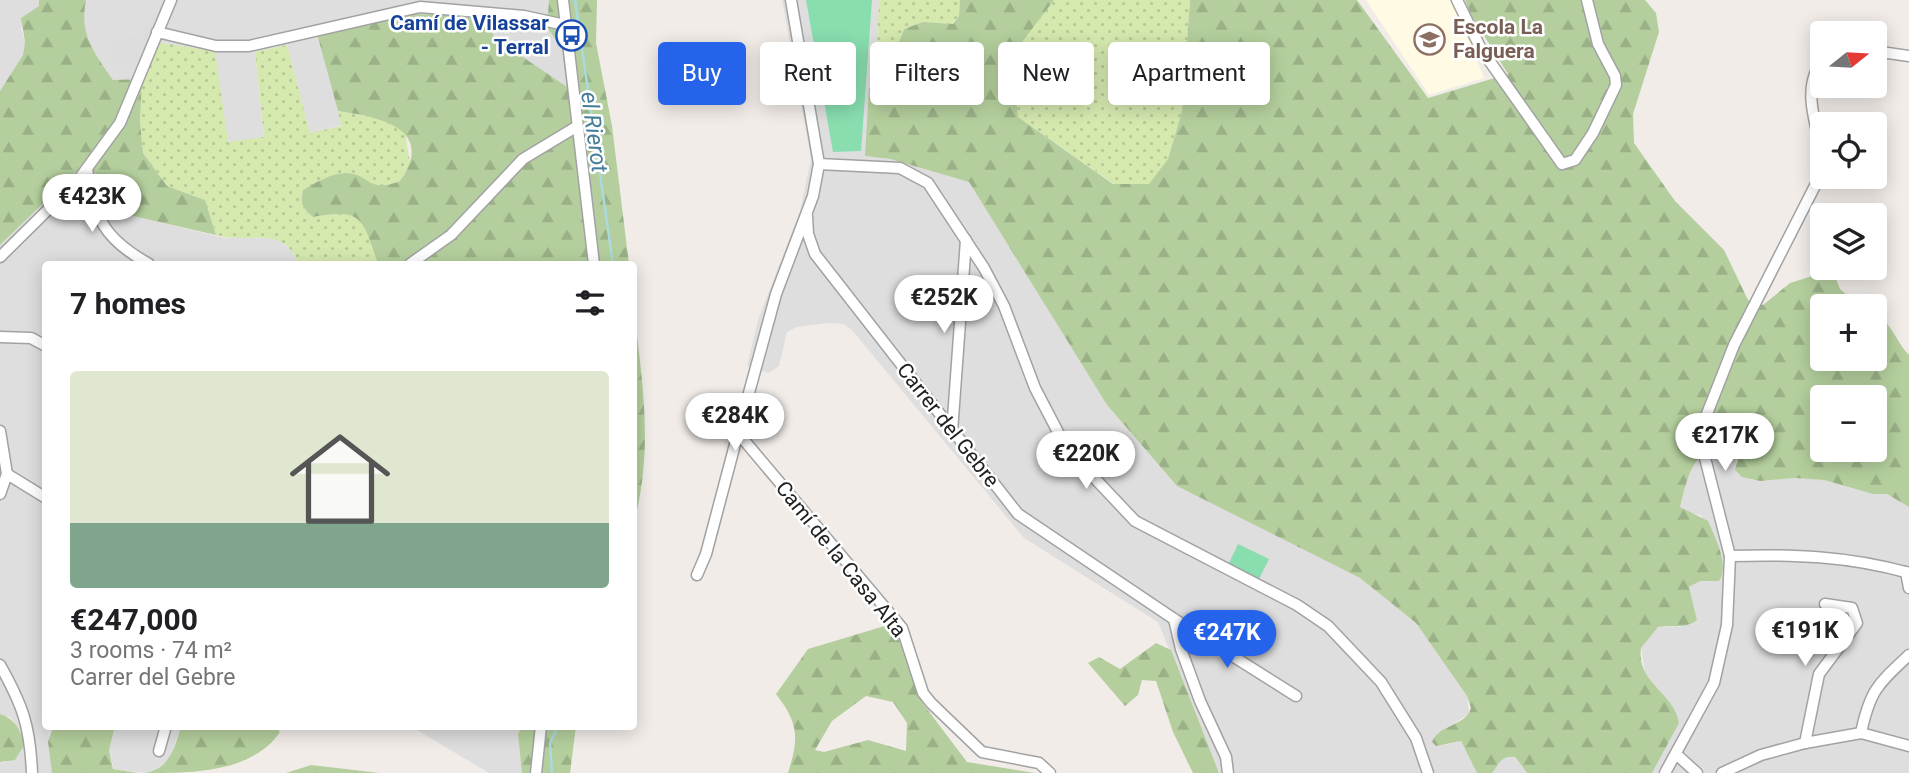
<!DOCTYPE html>
<meta charset="utf-8">
<style>
:root{--surface:#fff;--page:#f2f2f2;--text:#202124;--muted:#757577;--line:#e0e0e0;--accent:#2563eb}
body{margin:0;font-family:Roboto,sans-serif;background:var(--page);color:var(--text);height:100vh;display:flex;flex-direction:column;font-size:26px;white-space:nowrap}
*{box-sizing:border-box;margin:0}
p{font-size:23px;color:var(--muted)}
.icon{flex:none;width:38px;height:38px;fill:none;stroke:currentColor;stroke-width:2;stroke-linecap:round;stroke-linejoin:round}
.map{position:relative;flex:1;overflow:hidden}
.details{position:absolute;left:42px;top:261px;width:595px;height:469px;display:flex;flex-direction:column;background:var(--surface);border-radius:7px;box-shadow:0 4px 18px #0003}
.details>*{flex:none}
.guide{position:absolute;left:658px;top:42px;width:665px;height:63px;display:flex;gap:14px}
.needle{width:46px;rotate:72deg}
.fabs{position:absolute;left:1810px;top:21px;display:grid;gap:14px}
.fabs a{display:grid;place-items:center;width:77px;height:77px;border-radius:7px;background:var(--surface);box-shadow:0 4px 18px #0003;font-size:35px}
.price{position:absolute;translate:-50% -60px;padding:0 16px;border-radius:24px;background:#fff;color:#222;font-size:23px;line-height:46px;filter:drop-shadow(0 2px 4px #0008)}
.price::after{content:'';position:absolute;left:50%;top:42px;width:21px;height:16px;margin-left:-10px;background:inherit;clip-path:polygon(0 0,100% 0,50% 100%)}
.price.selected{background:var(--accent);color:#fff}
ul{padding:0;list-style:none}
li{display:grid;align-content:center;gap:14px;height:371px;padding:0 28px}
li+li{border-top:2px solid var(--line)}
li span{display:grid;place-items:center;height:217px;border-radius:7px;color:#555}
li>.icon{margin-inline-start:auto}
span .icon{width:126px;height:126px;fill:#fffc;stroke-width:1}
li b{font-size:30px}
h2{display:flex;justify-content:space-between;align-items:center;height:84px;padding:0 28px;font-size:30px}
.tag{padding:0 24px;border-radius:7px;background:var(--surface);box-shadow:0 4px 18px #0003;font-size:24px;line-height:63px}
.tag.selected{background:var(--accent);color:#fff}
.map>svg:first-child{display:block}
.residential{fill:#dfdede}
.education{fill:#fefae3}
.grass{fill:url(#grass-dots)}
.forest{fill:url(#forest-firs);fill-rule:evenodd}
.pitch{fill:#88deaf}
.parking{fill:#ddd}
.lines{fill:none;stroke-linecap:round;stroke-linejoin:round}
.stream{stroke:#a9dadd;stroke-width:2.5}
.minor-casing{stroke:#a2a2a2;stroke-width:13}
.minor{stroke:#fff;stroke-width:10}
.labels{text-anchor:middle;dominant-baseline:central;stroke-width:5;stroke-linejoin:round;paint-order:stroke}
.transit-label{font-size:21px;font-weight:bold;fill:#164399;stroke:#fff;text-anchor:end}
.education-label{font-size:21px;font-weight:bold;fill:#785e54;stroke:#fff;text-anchor:start}
.street-label{font-size:21px;fill:#212121;stroke:#fff}
.water-label{font-size:23px;font-style:italic;fill:#457c98;stroke:#fff}
</style>
<div class="map">
<svg width="1909" height="773" viewBox="0 0 1909 773">
<defs>
<pattern id="grass-dots" width="8" height="8" patternUnits="userSpaceOnUse" patternTransform="scale(1.75)"><rect width="8" height="8" fill="#d5e9af"/><path d="M2 2h.1M6 6h.1" fill="none" stroke="#b7c896" stroke-width="1.8" stroke-linecap="round"/></pattern>
<pattern id="forest-firs" width="22" height="20" patternUnits="userSpaceOnUse" patternTransform="scale(1.75)"><rect width="22" height="20" fill="#b4cf9d"/><path d="M5 1l3.5 6h-7zM16 11l3.5 6h-7z" fill="#9ab187"/></pattern>
</defs>
<rect width="100%" height="100%" fill="#f1ece8"/>
<g class="residential">
<polygon points="0,0 39,0 39,6 21,28 25,42 23,55 0,91"/>
<polygon points="86,0 549,0 547,27 317,35 342,125 310,134 287,45 255,52 264,138 228,142 142,79 113,80 91,47 82,20"/>
<polygon points="782,0 879,0 877,42 869,88 866,156 890,159 969,182 1107,405 1177,486 1360,578 1416,623 1467,696 1469,714 1444,729 1445,745 1461,741 1477,773 1219,773 1158,622 1024,538 852,330 843,324 829,323 797,327 787,332 779,366 769,373 747,366 758,320 800,211 811,159"/>
<polygon points="87,161 124,214 225,238 276,238 291,249 298,264 46,264 46,726 53,726 49,733 52,773 0,773 0,762 5,763 22,734 11,718 0,714 0,245"/>
<polygon points="1722,445 1735,447 1736,466 1742,477 1760,481 1794,478 1824,480 1873,494 1887,494 1909,507 1909,773 1652,773 1679,722 1645,673 1641,648 1654,629 1662,626 1680,627 1697,620 1689,587 1691,583 1723,574 1722,561 1701,515 1687,513 1680,507 1689,472 1696,460 1706,451"/>
<polygon points="115,726 181,726 170,758 154,771 145,773 114,769 109,750"/>
<polygon points="410,726 522,726 518,734 522,773 489,773"/>
<polygon points="1508,756 1514,757 1527,773 1492,773 1502,758"/>
</g>
<polygon class="education" points="1366,0 1453,0 1484,78 1429,95"/>
<g class="grass">
<polygon points="879,0 960,0 959,16 952,24 923,22 904,29 883,83 869,88 877,42"/>
<polygon points="1054,0 1190,0 1182,111 1168,159 1150,184 1114,184 1018,117 1012,60 1015,50"/>
<path d="M160 43 215 51 228 142 264 137 255 52 287 45 310 133 341 126 338 111C360 115 387 118 405 132L410 163 400 181 381 187 343 173 323 179 303 190C300 203 303 209 313 217 363 208 362 218 378 264H298C285 223 247 245 216 235L205 200 167 186 143 153 140 121 142 79Z"/>
</g>
<g class="forest">
<path d="M39 0H86C79 35 94 52 113 80L142 79 140 121 143 153 167 186 205 200 216 235 124 214 87 161 0 245V91L23 55 25 42 21 18 39 6Z"/>
<path d="M549 0H597L596 43 612 126 629 264H378C362 218 363 208 313 217 303 209 300 203 303 190 315 183 331 173 346 173 371 174 367 194 400 181 437 128 378 117 338 111L317 34 403 14 476 15 547 27Z"/>
<path d="M960 0H1054L1016 50 1012 60 1018 117 1113 184H1149L1168 159 1182 111 1190 0H1357L1428 98 1508 74 1471 15 1465 0H1645L1656 13 1659 32 1633 114 1634 143 1675 201 1724 250 1748 300 1763 305 1790 283 1828 271H1833L1840 289 1847 295 1866 297 1870 306H1822V359H1874V313C1891 321 1896 342 1909 355V507L1887 494H1873L1824 480 1794 478 1760 481 1742 477 1735 470 1738 457 1735 447C1729 444 1725 444 1718 446 1690 455 1687 481 1680 507L1708 521C1715 537 1730 566 1719 581H1700L1689 587 1697 620C1684 630 1672 624 1658 627L1641 648C1636 683 1674 692 1679 723L1652 773H1527L1515 757C1501 755 1500 763 1492 773H1477L1461 741 1436 746 1432 742C1440 723 1465 727 1471 708L1467 696 1416 623 1360 578 1177 486 1107 405 969 182 890 159 865 156 869 88 883 83 904 29 923 22 953 24 959 16ZM1822 397H1874V450H1822Z"/>
<path d="M634 307C642 385 654 445 634 523Z"/>
<path d="M888 625 906 646 921 701 967 762 1035 773H788C799 738 799 724 776 694L808 649ZM866 696 893 702 907 723 906 751 868 740 824 752 815 750 832 721Z"/>
<polygon points="1156,643 1171,650 1219,773 1193,773 1173,732 1156,681 1142,680 1138,695 1125,706 1088,663 1099,657 1120,669"/>
<path d="M0 714C15 719 20 729 25 744L15 760 0 762Z"/>
<polygon points="53,726 115,726 109,750 113,769 139,773 52,773 48,742"/>
<path d="M181 726H275L280 732C252 773 192 773 145 773 169 769 175 748 181 726Z"/>
<polygon points="522,726 576,726 570,773 522,773 518,734"/>
<polygon points="311,765 380,773 286,773"/>
</g>
<g class="pitch">
<polygon points="806,0 872,0 861,151 833,152"/>
<polygon points="1238,544 1269,559 1259,579 1229,563"/>
</g>
<g class="parking">
<polygon points="159,12 136,68 120,71 114,67 107,58 111,41 138,35 142,24"/>
<polygon points="481,16 547,27 562,48 567,87 496,39"/>
</g>
<g class="lines">
<g class="stream">
<polyline points="575,0 613,264"/>
<polyline points="552,773 550,743 558,726"/>
</g>
<defs>
<g id="minor">
<polyline points="563,0 594,264"/>
<polyline points="791,0 819,164 813,196 776,294 738,433 902,628 923,693 931,703 982,752 1039,763 1050,773"/>
<polyline points="1457,0 1481,49 1562,164 1575,160 1593,133 1616,85 1615,76 1598,44 1587,0"/>
<polyline points="157,32 216,46 249,46 420,7 524,16 565,25"/>
<polyline points="1874,51 1909,56"/>
<path d="M1822 61C1802 88 1815 121 1822 152"/>
<polyline points="819,164 900,168 928,183 984,268 1004,306 1035,388 1060,436 1086,469 1135,521 1297,605 1328,626 1381,682 1416,738 1428,773"/>
<path d="M87 169C96 220 103 238 149 264"/>
<polyline points="807,216 808,234 815,254 1018,514 1174,619 1181,649 1200,701 1226,757 1228,773"/>
<polyline points="0,257 79,179 120,123 171,0"/>
<polyline points="410,264 451,235 523,159 576,127"/>
<polyline points="0,337 31,338 46,346"/>
<polyline points="0,431 7,474 0,494"/>
<polyline points="952,432 966,240"/>
<polyline points="7,474 46,498"/>
<path d="M1730 556C1792 554 1849 556 1909 573"/>
<polyline points="1906,572 1909,588"/>
<polyline points="697,575 706,554 738,433"/>
<polyline points="1174,619 1296,696"/>
<path d="M0 665C23 706 30 726 32 773"/>
<path d="M1861 733C1870 690 1878 684 1909 655"/>
<polyline points="1805,743 1819,674 1857,623 1852,608 1825,604"/>
<polyline points="159,751 166,726"/>
<polyline points="1676,754 1697,773"/>
<polyline points="536,773 541,726"/>
<polyline points="1665,773 1714,683 1727,625 1730,556 1703,450 1703,424 1734,345 1822,172"/>
<polyline points="1722,773 1761,755 1805,743 1861,733 1909,746"/>
</g>
</defs>
<use href="#minor" class="minor-casing"/>
<use href="#minor" class="minor"/>
</g>
<defs>
<symbol id="bus-ring" viewBox="-11 -11 22 22"><circle r="9.5" fill="#fff" stroke="#1a4fb4" stroke-width="1.5"/><path d="M-5-6H5V4H4V6H2V4H-2V6H-4V4H-5ZM-3.5-4V0h7V-4ZM-3.5 1.2v1.5H-2V1.2ZM2 1.2v1.5H3.5V1.2Z" fill="#1a4fb4"/></symbol>
<symbol id="school-ring" viewBox="-11 -11 22 22"><circle r="9.5" fill="#fff" stroke="#8d6e63" stroke-width="1.5"/><path d="M0-5L7-2L0 1L-7-2ZM-4 1L0 2.5L4 1V4Q0 6-4 4Z" fill="#8d6e63"/></symbol>
</defs>
<g fill-rule="evenodd">
<use href="#bus-ring" x="554" y="18" width="35" height="35"/>
<use href="#school-ring" x="1412" y="22" width="35" height="35"/>
</g>
<g class="labels">
<g class="transit-label">
<text x="549" y="23">Camí de Vilassar<tspan x="549" dy="24">- Terral</tspan></text>
</g>
<g class="education-label">
<text x="1453" y="27">Escola La<tspan x="1453" dy="24">Falguera</tspan></text>
</g>
<g class="street-label">
<text transform="translate(948 425) rotate(52)">Carrer del Gebre</text>
<text transform="translate(841 559) rotate(51)">Camí de la Casa Alta</text>
</g>
<g class="water-label">
<text transform="translate(594 132) rotate(82)">el Rierot</text>
</g>
</g>
</svg>
<div class="fabs">
<a><svg class="needle" viewBox="-14 -14 28 28"><path d="M0-13l5 13h-10z" fill="#e53935"/><path d="M0 13l5-13h-10z" fill="#757577"/></svg></a>
<a><svg class="icon" aria-label="locate" viewBox="0 0 24 24"><circle cx="12" cy="12" r="6"/><path d="M12 2v4M12 18v4M2 12h4M18 12h4"/></svg></a>
<a><svg class="icon" aria-label="layers" viewBox="0 0 24 24"><path d="M12 4l9 5-9 5-9-5zM3 14l9 5 9-5"/></svg></a>
<a>+</a>
<a>−</a>
</div>
<b class="price" style="left:92px;top:234px">€423K</b>
<b class="price" style="left:944px;top:335px">€252K</b>
<b class="price" style="left:735px;top:453px">€284K</b>
<b class="price" style="left:1725px;top:473px">€217K</b>
<b class="price" style="left:1086px;top:491px">€220K</b>
<b class="price" style="left:1805px;top:668px">€191K</b>
<b class="price selected" style="left:1227px;top:670px">€247K</b>
<div class="guide">
<a class="tag selected">Buy</a>
<a class="tag">Rent</a>
<a class="tag">Filters</a>
<a class="tag">New</a>
<a class="tag">Apartment</a>
</div>
<section class="details">
<h2>7 homes<svg class="icon" aria-label="filters" viewBox="0 0 24 24"><path d="M4 7h16M4 17h16"/><circle cx="9" cy="7" r="2"/><circle cx="15" cy="17" r="2"/></svg></h2>
<ul>
<li><span style="background:linear-gradient(#dfe7d0 70%,#7fa58c 0)"><svg class="icon" aria-label="home" viewBox="0 0 24 24"><path d="M3 11l9-7 9 7M6 9v11h12V9"/></svg></span><div><b>€247,000</b><p>3 rooms · 74 m²</p><p>Carrer del Gebre</p></div></li>
</ul>
</section>
</div>
